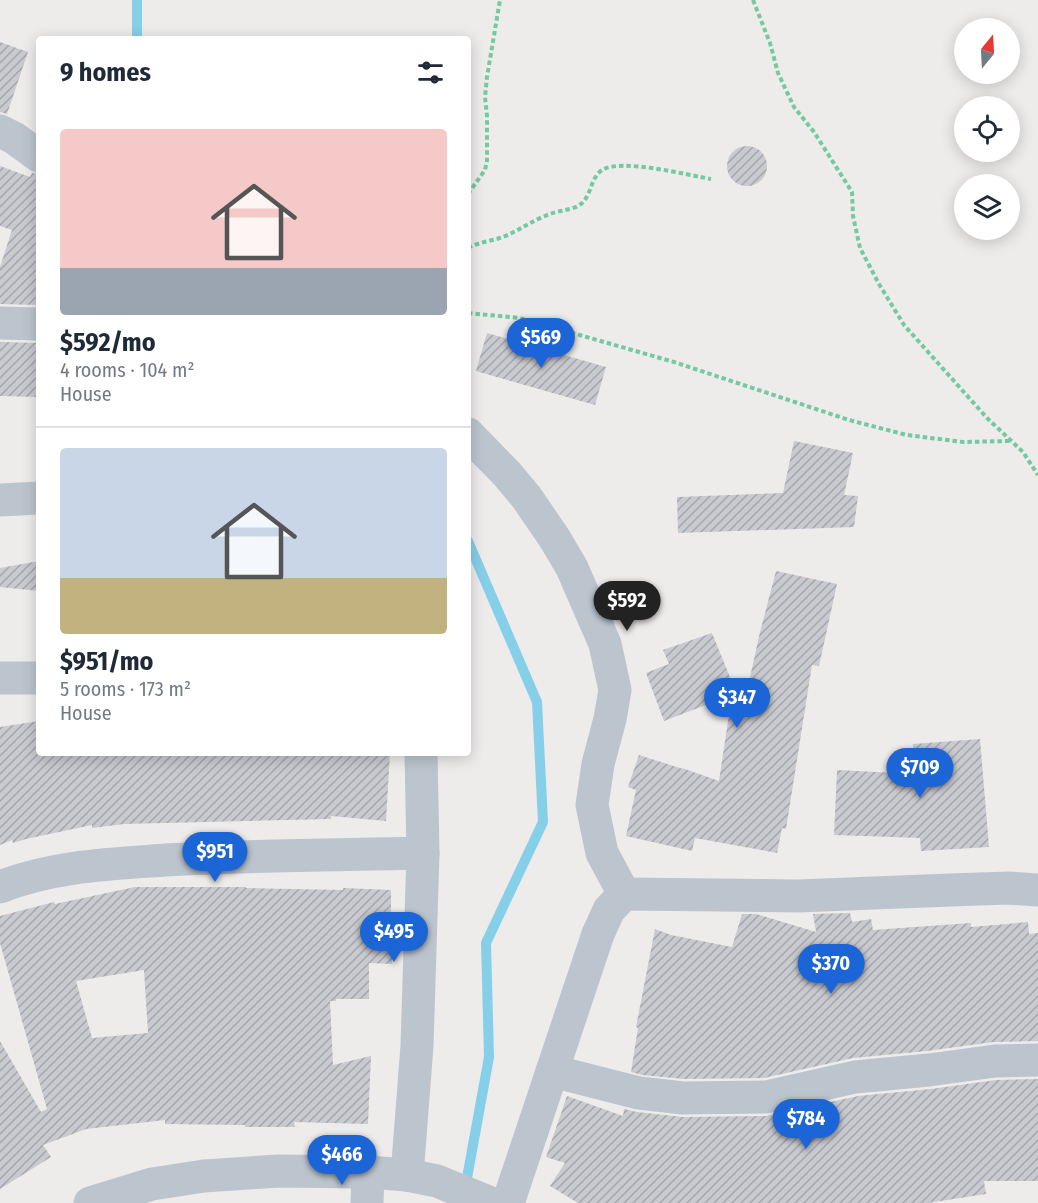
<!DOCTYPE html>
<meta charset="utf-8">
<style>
:root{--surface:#fff;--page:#f2f2f3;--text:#1f2937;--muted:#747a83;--line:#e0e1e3;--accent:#1c65d6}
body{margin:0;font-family:"Fira Sans Condensed",sans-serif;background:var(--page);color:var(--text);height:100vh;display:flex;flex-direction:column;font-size:22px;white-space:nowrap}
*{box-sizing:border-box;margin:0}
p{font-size:20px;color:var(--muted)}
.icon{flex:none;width:33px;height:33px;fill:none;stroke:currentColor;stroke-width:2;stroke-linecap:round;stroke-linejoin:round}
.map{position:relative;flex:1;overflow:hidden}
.sheet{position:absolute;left:36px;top:36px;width:435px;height:720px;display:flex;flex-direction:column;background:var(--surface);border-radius:6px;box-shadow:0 3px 15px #0003}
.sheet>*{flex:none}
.needle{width:39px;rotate:18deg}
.tools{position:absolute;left:954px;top:18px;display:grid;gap:12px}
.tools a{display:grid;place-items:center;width:66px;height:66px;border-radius:50%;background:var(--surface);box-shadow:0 3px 15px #0003;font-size:30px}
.price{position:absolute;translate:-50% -51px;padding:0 14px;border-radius:21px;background:var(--accent);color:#fff;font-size:20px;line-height:39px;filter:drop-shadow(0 2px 3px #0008)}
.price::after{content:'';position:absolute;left:50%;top:36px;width:18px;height:14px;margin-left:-9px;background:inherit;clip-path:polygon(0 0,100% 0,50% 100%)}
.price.active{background:#222;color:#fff}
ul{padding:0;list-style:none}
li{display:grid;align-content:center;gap:12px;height:318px;padding:0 24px}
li+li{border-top:2px solid var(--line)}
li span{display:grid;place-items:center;height:186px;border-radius:6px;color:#555}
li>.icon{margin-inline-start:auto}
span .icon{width:108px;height:108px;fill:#fffc;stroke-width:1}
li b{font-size:26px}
h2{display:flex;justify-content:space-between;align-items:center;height:72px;padding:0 24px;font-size:26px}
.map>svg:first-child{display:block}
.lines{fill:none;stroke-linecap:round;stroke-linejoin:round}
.stream{stroke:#86cfe9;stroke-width:10}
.building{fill:url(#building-hatch);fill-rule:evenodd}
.path{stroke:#72c9a2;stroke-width:4;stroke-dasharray:4.5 3;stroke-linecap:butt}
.street{stroke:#bcc5ce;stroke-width:33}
</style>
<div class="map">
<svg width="1038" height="1203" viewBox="0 0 1038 1203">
<defs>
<pattern id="building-hatch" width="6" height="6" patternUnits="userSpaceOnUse" patternTransform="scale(1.5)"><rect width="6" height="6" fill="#c8cad0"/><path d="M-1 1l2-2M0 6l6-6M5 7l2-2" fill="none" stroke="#a4a6ac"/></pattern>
</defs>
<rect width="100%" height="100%" fill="#eeebeb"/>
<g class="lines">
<g class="stream">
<polyline points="137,39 137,0"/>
<polyline points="465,1189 489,1057 486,943 543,822 537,702 468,541"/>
</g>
</g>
<g class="building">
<polygon points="0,42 28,52 7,114 0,112"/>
<circle cx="747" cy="166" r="20"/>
<polygon points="0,166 30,177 32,173 39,174 39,305 0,304 0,267 12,230 0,226"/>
<polygon points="487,333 606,367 595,405 476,371"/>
<polygon points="0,342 39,343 39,397 0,396"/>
<polygon points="794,441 853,453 844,495 858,496 854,527 678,533 677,497 783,493"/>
<polygon points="39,561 39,591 0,587 0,568"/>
<polygon points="776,571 837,584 819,666 812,665 786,829 782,828 777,853 695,838 692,851 626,836 636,790 628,787 639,755 683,769 682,768 719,781 732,695 664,721 646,673 669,664 663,650 712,633 743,709 760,632"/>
<polygon points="39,721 39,753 390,753 386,821 331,816 331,819 124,824 92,828 92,825 26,839 13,843 12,840 0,845 0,727"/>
<polygon points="980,739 989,847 921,851 920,838 834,835 837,770 915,774 913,744"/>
<path d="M135 887H246V888L343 890V888L391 890V933H393L392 964 369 963V999H336V1001H330L333 1065 371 1056 368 1124 294 1122 295 1127H245V1125L165 1124V1120L86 1129 43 1145 51 1157 0 1189V1041L41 1112 47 1109 0 943V916L54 902 55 904ZM144 970 148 1033 92 1038 76 981Z"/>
<polygon points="850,913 852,922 871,919 873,930 971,923 971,927 1028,922 1029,934 1038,933 1038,1041 993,1042 927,1051 853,1058 764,1078 684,1079 642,1075 631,1072 638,1028 636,1027 655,929 671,935 732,947 742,914 756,914 816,932 813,914"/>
<polygon points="1038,1079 1038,1181 984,1181 986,1194 928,1203 578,1203 550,1186 565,1163 546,1157 567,1096 623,1116 624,1109 637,1112 683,1117 766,1116 858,1096 931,1089 996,1080"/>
</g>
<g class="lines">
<g class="path">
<polyline points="753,0 770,43 778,73 794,107 814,132 852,192 853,216 860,248 879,284 904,325 987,418 1023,452 1038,475"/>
<polyline points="468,194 485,170 487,161 487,116 485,97 487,77 500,0"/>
<path d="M468 248C479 242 492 241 503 237 518 231 530 222 545 216 555 211 566 211 576 207 593 199 588 180 602 170 621 158 688 175 711 179"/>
<polyline points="468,313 520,318 674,362 849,420 907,435 963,442 1010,441"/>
</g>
<g class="street">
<polyline points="0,131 14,138 39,156"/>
<polyline points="0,323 39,324"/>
<polyline points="468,434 507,474 527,498 555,539 572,568 605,644 615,690 610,719 598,764 592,805 602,853 624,894"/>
<polyline points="0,500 39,498"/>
<polyline points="0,678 39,678"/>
<path d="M0 887C53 866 110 864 166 860 252 855 337 855 423 853"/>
<polyline points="552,1071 639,1093 683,1098 766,1097 855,1077 929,1070 995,1061 1038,1060"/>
<polyline points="407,1175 417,1046 423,853 421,753"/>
<polyline points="90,1203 152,1184 204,1176 278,1171 368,1172 407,1175 437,1181 491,1203"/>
<polyline points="367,1203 368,1172"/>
<polyline points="508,1203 598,934 609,910 624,894 798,896 950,890 1009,888 1038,890"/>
</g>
</g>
</svg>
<div class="tools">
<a><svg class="needle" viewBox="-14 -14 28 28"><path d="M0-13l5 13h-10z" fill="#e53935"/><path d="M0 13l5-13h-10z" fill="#747a83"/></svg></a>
<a><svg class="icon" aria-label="locate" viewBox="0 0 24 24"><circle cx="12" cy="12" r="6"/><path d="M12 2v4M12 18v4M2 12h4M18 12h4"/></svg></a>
<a><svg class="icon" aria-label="layers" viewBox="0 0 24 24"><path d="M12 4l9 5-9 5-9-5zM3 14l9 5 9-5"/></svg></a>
</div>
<b class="price" style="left:541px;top:369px">$569</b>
<b class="price active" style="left:627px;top:632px">$592</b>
<b class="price" style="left:737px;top:729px">$347</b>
<b class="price" style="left:920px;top:799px">$709</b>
<b class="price" style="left:215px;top:883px">$951</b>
<b class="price" style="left:394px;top:963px">$495</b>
<b class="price" style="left:831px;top:995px">$370</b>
<b class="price" style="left:806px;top:1150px">$784</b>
<b class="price" style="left:342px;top:1186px">$466</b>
<section class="sheet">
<h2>9 homes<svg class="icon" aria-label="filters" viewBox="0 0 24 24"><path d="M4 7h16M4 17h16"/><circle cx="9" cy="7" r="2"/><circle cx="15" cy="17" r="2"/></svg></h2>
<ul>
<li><span style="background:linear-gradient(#f6c9c9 75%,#9aa5b1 0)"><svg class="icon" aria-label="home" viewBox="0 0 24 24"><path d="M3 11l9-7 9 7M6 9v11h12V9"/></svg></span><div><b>$592/mo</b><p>4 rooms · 104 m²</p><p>House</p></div></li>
<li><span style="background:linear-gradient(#c9d6e8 70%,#c2b280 0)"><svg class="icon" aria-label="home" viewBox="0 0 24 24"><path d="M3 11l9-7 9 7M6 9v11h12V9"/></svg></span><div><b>$951/mo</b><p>5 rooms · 173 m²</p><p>House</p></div></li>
</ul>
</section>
</div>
